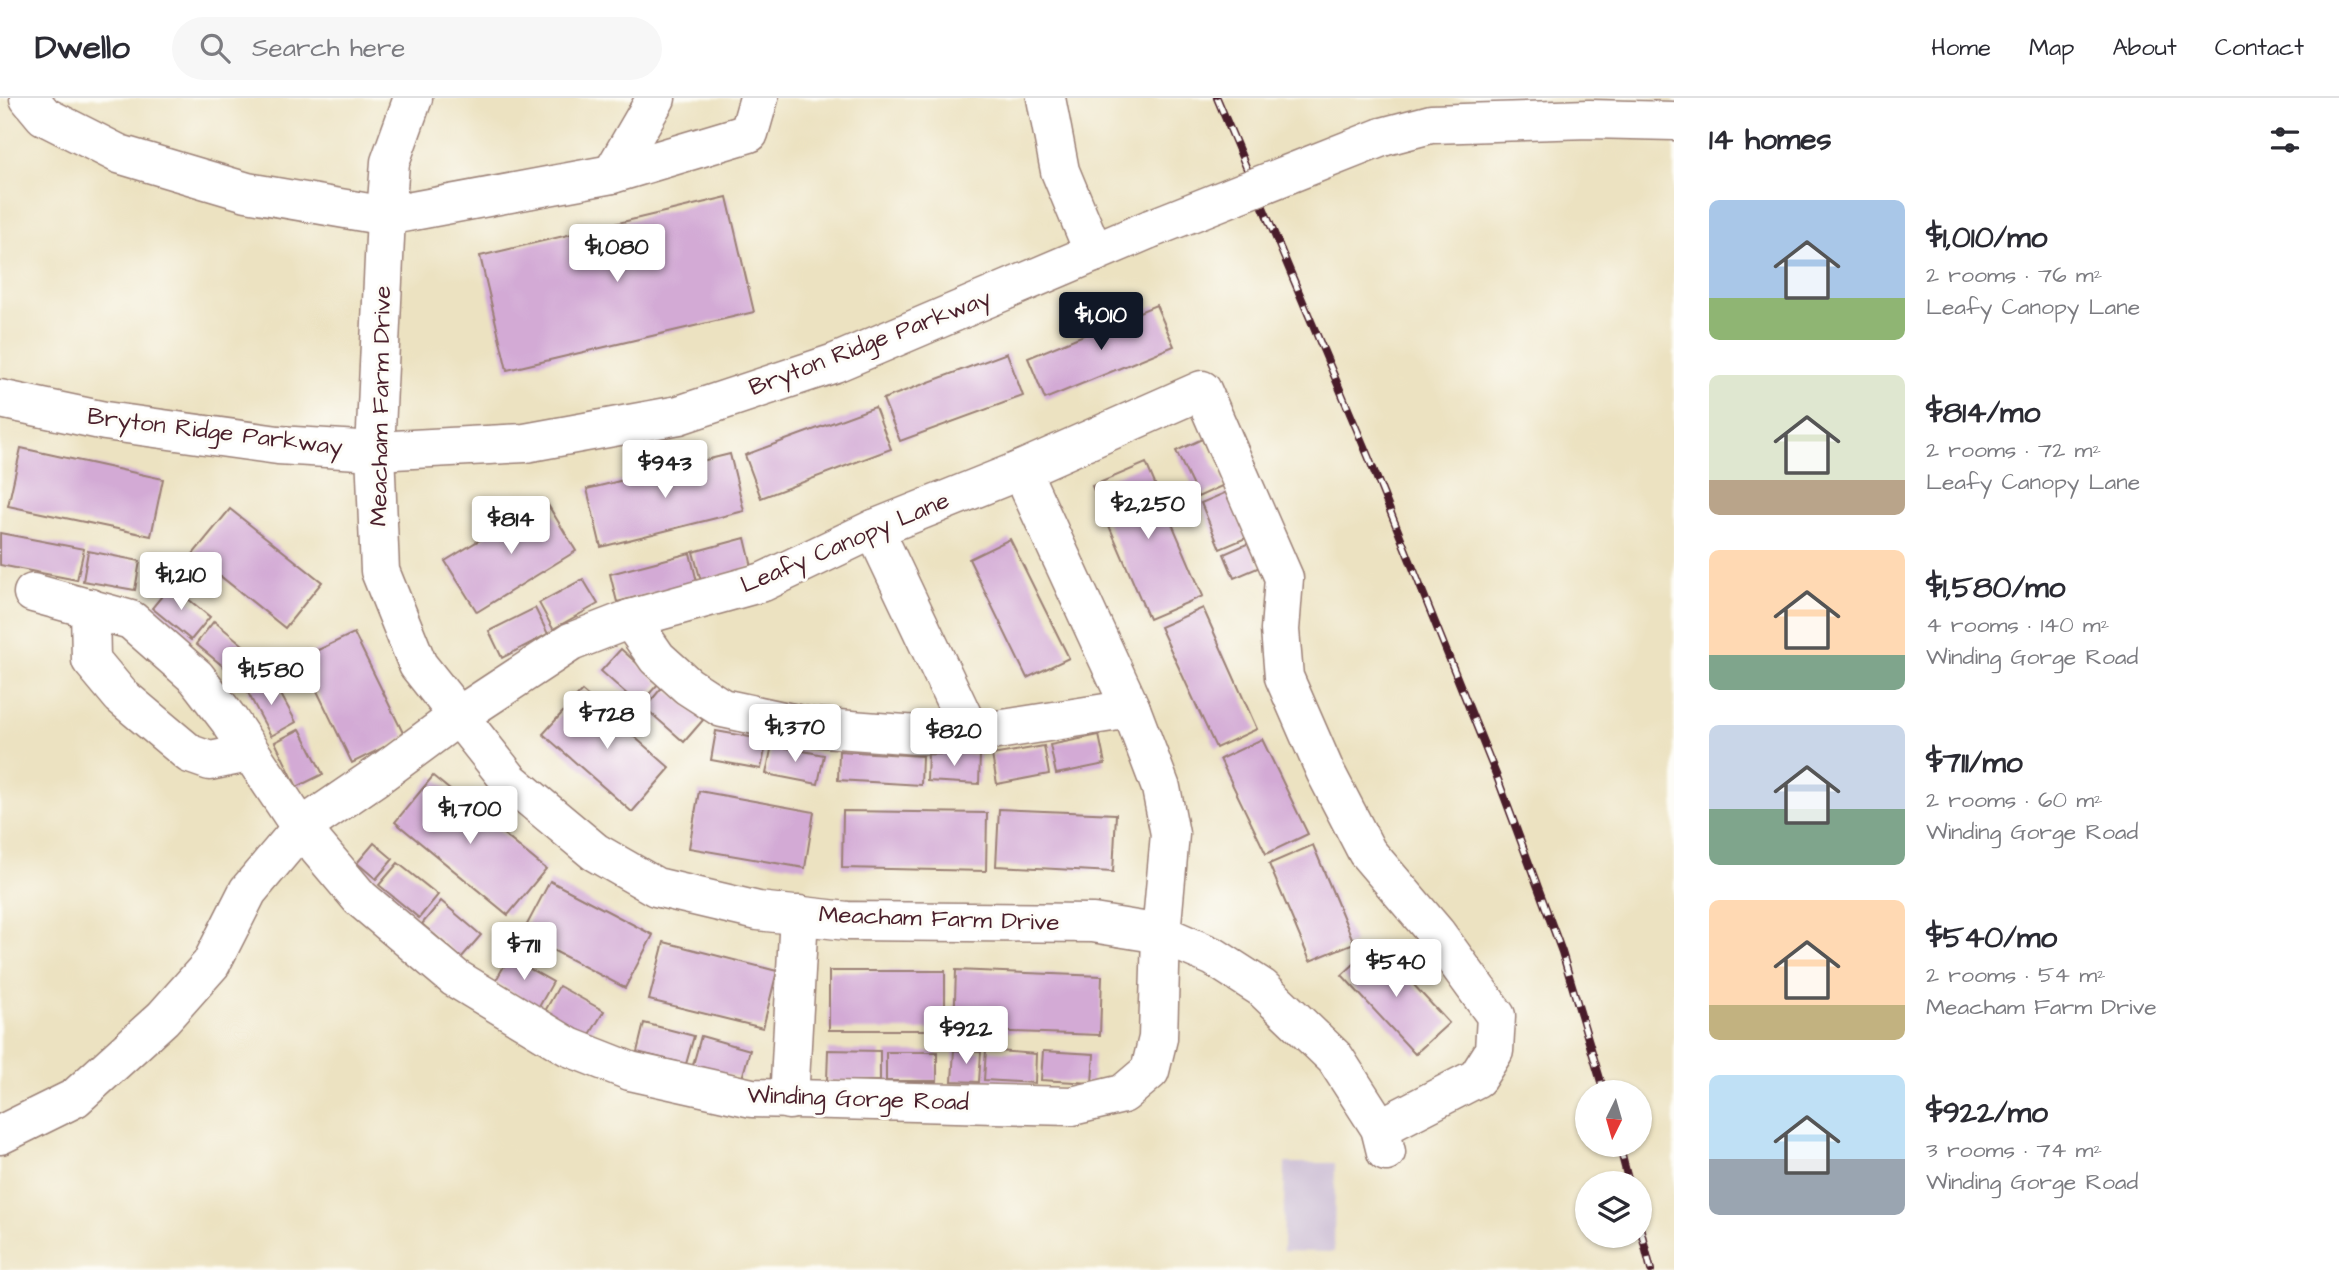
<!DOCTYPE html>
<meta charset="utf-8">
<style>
:root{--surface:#fff;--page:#f7f7f7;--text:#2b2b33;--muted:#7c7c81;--line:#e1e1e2;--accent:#111827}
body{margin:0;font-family:"Architects Daughter",sans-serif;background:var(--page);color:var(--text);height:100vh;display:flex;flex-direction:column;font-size:26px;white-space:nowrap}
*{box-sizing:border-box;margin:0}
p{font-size:23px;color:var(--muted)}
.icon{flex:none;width:38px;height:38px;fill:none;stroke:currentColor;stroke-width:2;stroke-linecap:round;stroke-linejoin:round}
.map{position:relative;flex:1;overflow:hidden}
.drawer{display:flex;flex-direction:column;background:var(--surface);width:665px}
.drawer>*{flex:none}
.needle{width:46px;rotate:185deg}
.controls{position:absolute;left:1575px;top:982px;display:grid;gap:14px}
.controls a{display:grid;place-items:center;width:77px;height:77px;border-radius:50%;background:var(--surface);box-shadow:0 2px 5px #0004;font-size:35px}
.price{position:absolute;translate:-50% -60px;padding:0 16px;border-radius:7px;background:#fff;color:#222;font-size:23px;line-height:46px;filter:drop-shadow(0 2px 4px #0008)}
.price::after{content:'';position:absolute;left:50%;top:42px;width:21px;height:16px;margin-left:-10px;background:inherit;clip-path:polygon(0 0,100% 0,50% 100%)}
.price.on{background:var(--accent);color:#fff}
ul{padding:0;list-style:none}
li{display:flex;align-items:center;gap:21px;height:175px;padding:0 35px}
li span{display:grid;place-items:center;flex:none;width:196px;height:140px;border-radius:10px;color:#555}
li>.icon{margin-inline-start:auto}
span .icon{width:84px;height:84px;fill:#fffc;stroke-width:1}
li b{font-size:30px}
h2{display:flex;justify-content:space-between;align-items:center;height:84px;padding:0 35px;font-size:30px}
header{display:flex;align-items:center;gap:42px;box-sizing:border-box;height:98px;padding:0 35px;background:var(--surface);border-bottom:2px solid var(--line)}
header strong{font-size:33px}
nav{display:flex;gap:38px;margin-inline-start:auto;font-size:24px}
.search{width:490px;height:63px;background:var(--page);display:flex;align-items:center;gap:18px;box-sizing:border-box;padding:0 24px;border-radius:38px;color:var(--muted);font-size:26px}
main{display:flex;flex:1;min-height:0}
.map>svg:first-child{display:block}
.industrial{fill:#ccbed4}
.building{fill:#d3aad5}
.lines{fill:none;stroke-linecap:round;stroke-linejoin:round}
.minor-casing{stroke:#9b8076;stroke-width:41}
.minor{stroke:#fff;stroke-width:38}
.rail-casing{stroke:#4a1f2b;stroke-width:8}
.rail{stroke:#fdfcf7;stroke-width:5;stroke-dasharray:16;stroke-linecap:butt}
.minor-bridge-casing{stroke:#9b8076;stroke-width:41;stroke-linecap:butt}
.minor-bridge{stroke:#fff;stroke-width:38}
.labels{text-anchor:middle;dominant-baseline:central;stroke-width:6;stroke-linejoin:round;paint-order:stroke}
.street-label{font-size:24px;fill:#4a1f2b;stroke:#fdfcf7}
</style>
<header>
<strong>Dwello</strong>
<div class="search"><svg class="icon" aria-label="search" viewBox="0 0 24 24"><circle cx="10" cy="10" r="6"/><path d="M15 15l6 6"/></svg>Search here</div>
<nav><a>Home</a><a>Map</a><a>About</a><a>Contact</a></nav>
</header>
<main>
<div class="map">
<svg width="1674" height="1172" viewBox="0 0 1674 1172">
<rect width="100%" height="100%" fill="#fdfcf7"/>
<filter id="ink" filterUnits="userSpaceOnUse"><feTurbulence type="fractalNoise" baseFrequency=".0143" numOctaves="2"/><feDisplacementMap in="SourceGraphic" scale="14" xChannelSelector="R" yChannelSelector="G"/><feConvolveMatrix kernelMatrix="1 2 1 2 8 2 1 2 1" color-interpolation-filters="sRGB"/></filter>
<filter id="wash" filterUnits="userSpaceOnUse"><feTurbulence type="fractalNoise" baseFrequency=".00686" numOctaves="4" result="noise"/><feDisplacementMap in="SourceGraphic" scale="28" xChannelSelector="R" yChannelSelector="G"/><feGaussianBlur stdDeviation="1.57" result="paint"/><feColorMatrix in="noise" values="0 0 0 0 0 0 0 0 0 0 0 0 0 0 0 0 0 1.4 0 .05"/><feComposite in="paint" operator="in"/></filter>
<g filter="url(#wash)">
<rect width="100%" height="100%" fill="#ece2c1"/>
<polygon class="industrial" points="1285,1065 1335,1065 1334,1154 1283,1153"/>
<g id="blocks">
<g class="building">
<polygon points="727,99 754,214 507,272 480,158"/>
<polygon points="1156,207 1174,248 1045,301 1028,260"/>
<polygon points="1007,255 1023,298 900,343 883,301"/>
<polygon points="875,309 891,351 761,400 745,357"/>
<polygon points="1202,341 1224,387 1198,399 1176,353"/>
<polygon points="21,350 163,381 151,438 8,408"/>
<polygon points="730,356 744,413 601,449 587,391"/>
<polygon points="1146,365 1203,498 1149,521 1092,388"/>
<polygon points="1227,394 1246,440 1220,451 1201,405"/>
<polygon points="545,402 576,453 477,514 445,463"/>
<polygon points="230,411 322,484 285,530 193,456"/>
<polygon points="0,435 84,451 77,482 0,467"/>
<polygon points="745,440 752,469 701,483 693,454"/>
<polygon points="1010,441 1069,560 1027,580 969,461"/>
<polygon points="1249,445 1260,469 1234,480 1224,456"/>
<polygon points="88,453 140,463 135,492 83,483"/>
<polygon points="690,455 697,484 617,504 610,476"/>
<polygon points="583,481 598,506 553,531 539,505"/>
<polygon points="171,487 210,519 191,542 152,510"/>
<polygon points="535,510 548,536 502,560 489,533"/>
<polygon points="1203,510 1257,631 1216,650 1160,529"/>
<polygon points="214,523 254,556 235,578 196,546"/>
<polygon points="354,535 405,639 352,665 301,560"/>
<polygon points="621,551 659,585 639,607 601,573"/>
<polygon points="272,580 296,624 271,638 247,593"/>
<polygon points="663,588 703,622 684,644 645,610"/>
<polygon points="582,593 670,670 632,714 543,636"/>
<polygon points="300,631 323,676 297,689 275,644"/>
<polygon points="716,633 767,642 761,671 711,662"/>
<polygon points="1099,637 1105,666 1056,676 1050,647"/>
<polygon points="1262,641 1308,736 1266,756 1220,661"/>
<polygon points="772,647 824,657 818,686 766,676"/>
<polygon points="1044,648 1049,676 997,686 992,657"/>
<polygon points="839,653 922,658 921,687 838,682"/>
<polygon points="928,654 980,657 979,686 927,683"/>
<polygon points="433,678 546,771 508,817 395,724"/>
<polygon points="699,693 814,714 805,770 689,750"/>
<polygon points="999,711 1116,716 1113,774 996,768"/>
<polygon points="843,713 987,715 986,773 842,770"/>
<polygon points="374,745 393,761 376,781 357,765"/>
<polygon points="1313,747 1354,845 1310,863 1269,766"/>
<polygon points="398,765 438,797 419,820 379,787"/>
<polygon points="550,783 653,837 625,890 522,836"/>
<polygon points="441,803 481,837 461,860 422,826"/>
<polygon points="664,844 777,873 763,930 649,902"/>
<polygon points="1376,846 1449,925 1415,956 1342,877"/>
<polygon points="509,859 553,884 539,909 495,884"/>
<polygon points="956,872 1102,878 1100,937 954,932"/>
<rect x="829" y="873" width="116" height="59"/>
<polygon points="559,888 604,913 589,938 545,913"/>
<polygon points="644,925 694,938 686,966 637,954"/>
<polygon points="701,938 750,952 742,980 693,967"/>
<polygon points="828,952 880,953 880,983 827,983"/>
<polygon points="954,952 981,954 979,984 952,983"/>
<polygon points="986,952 1036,956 1035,985 984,982"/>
<polygon points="1043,953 1094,956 1092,985 1041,982"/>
<rect x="886" y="954" width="51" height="29"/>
</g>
</g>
</g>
<g filter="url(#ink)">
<use href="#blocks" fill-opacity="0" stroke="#9b8076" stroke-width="2"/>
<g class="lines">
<defs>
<g id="minor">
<polyline points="29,0 44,18 119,56 247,94 386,118 612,76 749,35 759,0"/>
<polyline points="413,0 390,64 386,118 375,353 380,473 418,567 510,683 595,754 656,789 758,813 847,823 1093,825 1161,836 1214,859 1262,890 1335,960 1380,1030 1386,1054"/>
<polyline points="1046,0 1060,73 1094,155"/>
<polyline points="1382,39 1431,26 1589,21 1674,23"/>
<polyline points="612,76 656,0"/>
<polyline points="0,301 105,323 278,347 375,353 525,345 679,317 835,265 1150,131"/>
<polyline points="874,431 971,636"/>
<polyline points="33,495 131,522 196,579 229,622 301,730 360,800 455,880 569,949 630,973 752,1000 1072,1008 1123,996 1150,973 1158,940 1161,836 1170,736 1161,690 1131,611 1021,372"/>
<polyline points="90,510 91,562 121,598 190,656 210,663 249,655"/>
<polyline points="630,521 657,560 688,588 722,610 811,629 918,637 971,636 1131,611"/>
<polyline points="789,1002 799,817"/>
<polyline points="0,1037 75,1000 163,920 211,866 248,793 301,730 380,676 457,619 571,544 630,521 763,484 874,431 1021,372 1202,292 1284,480 1280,532 1284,579 1325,673 1367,754 1436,835 1496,918 1494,953 1477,980 1380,1030"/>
</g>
</defs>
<use href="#minor" class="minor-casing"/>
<use href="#minor" class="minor"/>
<defs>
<g id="rail">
<polyline points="1217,0 1368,358 1497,679 1562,854 1604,994"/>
<polyline points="1619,1046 1629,1085"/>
<polyline points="1640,1129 1651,1172"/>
</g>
</defs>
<use href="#rail" class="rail-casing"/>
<use href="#rail" class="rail"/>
<defs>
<polyline id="minor-bridge" points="1150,131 1382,39"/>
</defs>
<use href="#minor-bridge" class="minor-bridge-casing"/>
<use href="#minor-bridge" class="minor-bridge"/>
</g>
</g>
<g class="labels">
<g class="street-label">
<text transform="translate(870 245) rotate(-21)">Bryton Ridge Parkway</text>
<text transform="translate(381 308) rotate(-89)">Meacham Farm Drive</text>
<text transform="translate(215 334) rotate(7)">Bryton Ridge Parkway</text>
<text transform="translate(845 445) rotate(-23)">Leafy Canopy Lane</text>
<text transform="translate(939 821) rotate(2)">Meacham Farm Drive</text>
<text transform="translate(858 1001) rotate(2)">Winding Gorge Road</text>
</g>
</g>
</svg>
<div class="controls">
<a><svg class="needle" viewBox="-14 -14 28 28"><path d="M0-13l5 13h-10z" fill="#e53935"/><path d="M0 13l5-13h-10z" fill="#7c7c81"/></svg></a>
<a><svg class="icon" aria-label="layers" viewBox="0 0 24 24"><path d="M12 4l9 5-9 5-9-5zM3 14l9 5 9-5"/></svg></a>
</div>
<b class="price" style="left:617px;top:186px">$1,080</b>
<b class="price on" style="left:1101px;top:254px">$1,010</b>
<b class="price" style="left:665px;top:402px">$943</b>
<b class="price" style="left:1148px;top:443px">$2,250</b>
<b class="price" style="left:511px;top:458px">$814</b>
<b class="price" style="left:181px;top:514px">$1,210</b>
<b class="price" style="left:271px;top:609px">$1,580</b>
<b class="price" style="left:607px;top:653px">$728</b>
<b class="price" style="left:795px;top:666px">$1,370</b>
<b class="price" style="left:954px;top:670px">$820</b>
<b class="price" style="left:470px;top:748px">$1,700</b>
<b class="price" style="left:524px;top:884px">$711</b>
<b class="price" style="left:1396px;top:901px">$540</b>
<b class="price" style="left:966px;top:968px">$922</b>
</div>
<section class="drawer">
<h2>14 homes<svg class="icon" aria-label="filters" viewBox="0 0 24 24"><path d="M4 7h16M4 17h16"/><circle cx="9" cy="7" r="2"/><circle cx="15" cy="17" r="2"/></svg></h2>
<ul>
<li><span style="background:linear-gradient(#a9c7e8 70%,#8fb573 0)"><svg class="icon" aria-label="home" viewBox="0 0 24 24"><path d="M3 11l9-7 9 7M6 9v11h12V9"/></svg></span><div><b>$1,010/mo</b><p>2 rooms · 76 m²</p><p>Leafy Canopy Lane</p></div></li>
<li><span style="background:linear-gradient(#dfe7d0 75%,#b9a48a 0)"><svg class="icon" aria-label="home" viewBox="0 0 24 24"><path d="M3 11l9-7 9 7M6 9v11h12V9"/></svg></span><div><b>$814/mo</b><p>2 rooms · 72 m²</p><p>Leafy Canopy Lane</p></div></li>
<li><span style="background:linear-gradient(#ffd9b3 75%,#7fa58c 0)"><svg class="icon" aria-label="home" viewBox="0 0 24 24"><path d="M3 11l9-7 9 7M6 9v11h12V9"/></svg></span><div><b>$1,580/mo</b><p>4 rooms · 140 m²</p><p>Winding Gorge Road</p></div></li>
<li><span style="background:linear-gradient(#c9d6e8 60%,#7fa58c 0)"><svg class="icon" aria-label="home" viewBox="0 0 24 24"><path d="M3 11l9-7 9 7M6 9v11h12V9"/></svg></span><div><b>$711/mo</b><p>2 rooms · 60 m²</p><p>Winding Gorge Road</p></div></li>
<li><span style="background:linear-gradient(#ffd9b3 75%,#c2b280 0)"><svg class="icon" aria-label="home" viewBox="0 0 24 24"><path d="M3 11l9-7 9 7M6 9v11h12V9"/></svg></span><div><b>$540/mo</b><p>2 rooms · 54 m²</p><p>Meacham Farm Drive</p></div></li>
<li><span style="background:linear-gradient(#bfe0f5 60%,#9aa5b1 0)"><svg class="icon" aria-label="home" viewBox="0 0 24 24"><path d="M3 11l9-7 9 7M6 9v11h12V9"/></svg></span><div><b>$922/mo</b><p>3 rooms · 74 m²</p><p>Winding Gorge Road</p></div></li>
</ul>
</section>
</main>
